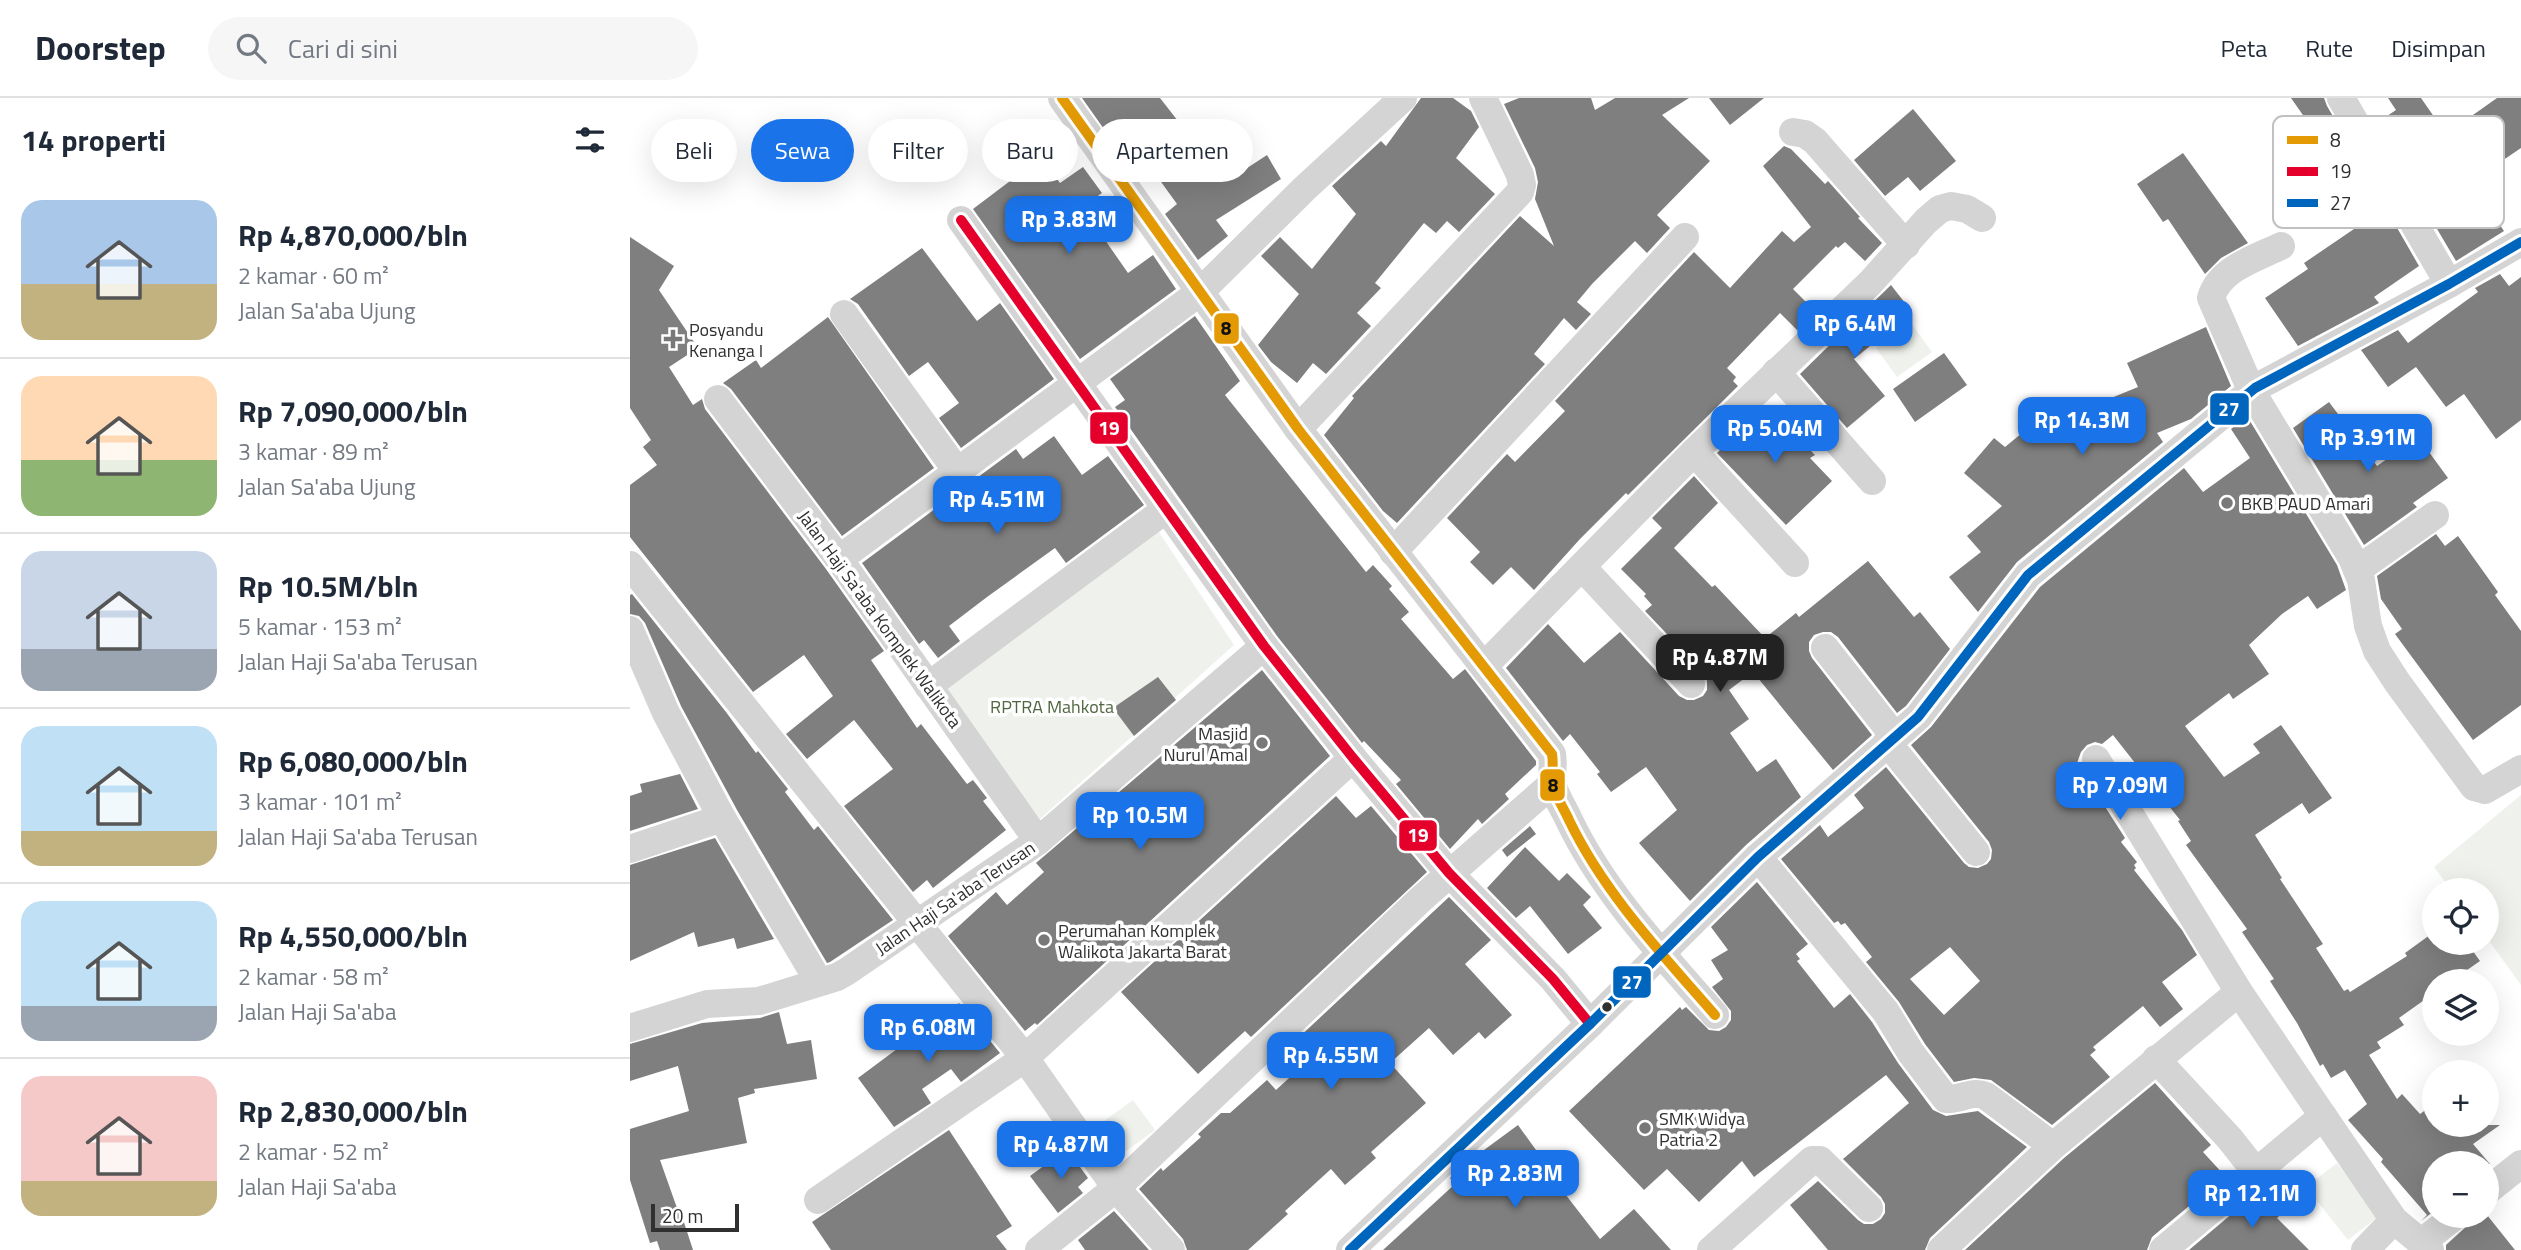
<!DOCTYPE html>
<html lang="id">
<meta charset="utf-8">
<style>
:root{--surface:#fff;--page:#f6f6f7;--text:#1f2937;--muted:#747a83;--line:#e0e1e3;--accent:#1a73e8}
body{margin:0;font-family:"Titillium Web",sans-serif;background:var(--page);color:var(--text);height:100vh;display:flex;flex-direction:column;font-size:26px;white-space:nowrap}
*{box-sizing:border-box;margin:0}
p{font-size:23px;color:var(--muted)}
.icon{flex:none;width:38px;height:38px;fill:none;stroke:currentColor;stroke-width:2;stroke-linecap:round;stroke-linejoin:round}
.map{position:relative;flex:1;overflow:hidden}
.panel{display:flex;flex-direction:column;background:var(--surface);width:630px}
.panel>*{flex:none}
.banner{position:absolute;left:21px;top:21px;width:665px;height:63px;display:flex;gap:14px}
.fabs{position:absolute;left:1792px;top:780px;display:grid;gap:14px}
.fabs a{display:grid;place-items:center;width:77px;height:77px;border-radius:50%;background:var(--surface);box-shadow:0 7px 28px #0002;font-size:35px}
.scale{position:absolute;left:21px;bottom:18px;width:88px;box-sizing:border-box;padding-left:7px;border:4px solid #303030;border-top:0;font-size:19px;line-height:24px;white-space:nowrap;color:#303030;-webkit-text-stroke:5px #fff;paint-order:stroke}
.price{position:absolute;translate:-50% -60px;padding:0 16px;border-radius:14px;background:var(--accent);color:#fff;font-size:23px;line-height:46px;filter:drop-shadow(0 2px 4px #0008)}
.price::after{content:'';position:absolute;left:50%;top:42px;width:21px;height:16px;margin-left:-10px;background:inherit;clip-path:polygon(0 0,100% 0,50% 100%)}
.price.selected{background:#222;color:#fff}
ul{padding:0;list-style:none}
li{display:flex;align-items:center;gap:21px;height:175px;padding:0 21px}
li+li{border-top:2px solid var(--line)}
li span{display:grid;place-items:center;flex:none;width:196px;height:140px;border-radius:21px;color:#555}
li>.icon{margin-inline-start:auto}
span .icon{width:84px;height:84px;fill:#fffc;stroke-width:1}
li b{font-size:30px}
h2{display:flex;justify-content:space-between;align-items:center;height:84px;padding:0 21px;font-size:30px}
.chip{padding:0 24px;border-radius:32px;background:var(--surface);box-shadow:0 7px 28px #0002;font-size:24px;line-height:63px}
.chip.selected{background:var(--accent);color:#fff}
header{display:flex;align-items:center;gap:42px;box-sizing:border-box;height:98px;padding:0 35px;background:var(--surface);border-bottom:2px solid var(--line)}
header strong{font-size:33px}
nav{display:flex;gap:38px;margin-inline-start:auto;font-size:24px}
.search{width:490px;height:63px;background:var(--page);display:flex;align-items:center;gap:18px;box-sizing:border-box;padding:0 24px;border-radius:38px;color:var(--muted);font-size:26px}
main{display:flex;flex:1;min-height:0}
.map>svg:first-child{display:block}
.green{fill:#eff2ec}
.building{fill:#7f7f7f;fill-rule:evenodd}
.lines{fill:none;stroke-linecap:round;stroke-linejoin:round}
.minor{stroke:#d4d4d4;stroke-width:28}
.bus-1-casing{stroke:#fff;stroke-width:16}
.bus-2-casing{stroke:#fff;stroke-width:16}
.bus-3-casing{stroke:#fff;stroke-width:16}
.bus-1{stroke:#e39a05;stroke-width:10}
.bus-2{stroke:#e4002b;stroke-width:10}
.bus-3{stroke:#0065bd;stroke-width:10}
.poi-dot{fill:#787878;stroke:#fff;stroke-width:2.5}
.bus-dot{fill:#303030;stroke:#fff;stroke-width:2.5}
.labels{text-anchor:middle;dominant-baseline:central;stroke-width:7;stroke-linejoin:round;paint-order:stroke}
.poi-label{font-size:18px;fill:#303030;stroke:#fff;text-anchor:start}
.street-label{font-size:18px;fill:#303030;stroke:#fff}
.park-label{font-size:18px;fill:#516742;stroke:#fff}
.key{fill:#fff;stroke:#c1c1c1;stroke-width:2}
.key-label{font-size:19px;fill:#303030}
.line-badge{stroke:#fff;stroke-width:2.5}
.badge-label{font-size:19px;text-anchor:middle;font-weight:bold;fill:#fff}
.pale-badge-label{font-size:19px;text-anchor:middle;font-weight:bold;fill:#111}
</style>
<header>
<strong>Doorstep</strong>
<div class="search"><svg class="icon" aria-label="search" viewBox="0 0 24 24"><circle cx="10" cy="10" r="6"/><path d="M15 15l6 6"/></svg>Cari di sini</div>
<nav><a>Peta</a><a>Rute</a><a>Disimpan</a></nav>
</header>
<main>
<section class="panel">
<h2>14 properti<svg class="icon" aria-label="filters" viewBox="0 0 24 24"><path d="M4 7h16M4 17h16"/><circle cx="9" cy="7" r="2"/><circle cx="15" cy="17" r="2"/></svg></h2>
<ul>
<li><span style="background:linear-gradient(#a9c7e8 60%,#c2b280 0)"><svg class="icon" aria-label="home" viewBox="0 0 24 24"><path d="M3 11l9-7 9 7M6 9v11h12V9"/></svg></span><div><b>Rp 4,870,000/bln</b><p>2 kamar · 60 m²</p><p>Jalan Sa'aba Ujung</p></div></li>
<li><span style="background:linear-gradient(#ffd9b3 60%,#8fb573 0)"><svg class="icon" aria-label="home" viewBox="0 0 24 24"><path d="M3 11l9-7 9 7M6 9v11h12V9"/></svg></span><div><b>Rp 7,090,000/bln</b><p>3 kamar · 89 m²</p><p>Jalan Sa'aba Ujung</p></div></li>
<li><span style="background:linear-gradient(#c9d6e8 70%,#9aa5b1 0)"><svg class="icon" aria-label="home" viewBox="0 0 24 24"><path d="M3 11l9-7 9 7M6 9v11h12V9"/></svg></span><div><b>Rp 10.5M/bln</b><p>5 kamar · 153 m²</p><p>Jalan Haji Sa'aba Terusan</p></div></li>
<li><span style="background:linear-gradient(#bfe0f5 75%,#c2b280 0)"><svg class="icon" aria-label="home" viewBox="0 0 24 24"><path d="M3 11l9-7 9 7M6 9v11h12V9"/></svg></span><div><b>Rp 6,080,000/bln</b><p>3 kamar · 101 m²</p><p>Jalan Haji Sa'aba Terusan</p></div></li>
<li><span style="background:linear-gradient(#bfe0f5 75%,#9aa5b1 0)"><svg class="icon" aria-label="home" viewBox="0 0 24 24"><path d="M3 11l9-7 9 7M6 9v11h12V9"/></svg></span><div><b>Rp 4,550,000/bln</b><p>2 kamar · 58 m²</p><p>Jalan Haji Sa'aba</p></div></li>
<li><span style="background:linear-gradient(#f6c9c9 75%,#c2b280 0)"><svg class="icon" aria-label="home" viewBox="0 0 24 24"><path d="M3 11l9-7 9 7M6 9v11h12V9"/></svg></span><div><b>Rp 2,830,000/bln</b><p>2 kamar · 52 m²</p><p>Jalan Haji Sa'aba</p></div></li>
</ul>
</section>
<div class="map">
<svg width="1891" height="1152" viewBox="0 0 1891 1152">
<rect width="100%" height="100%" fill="#fff"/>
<g class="green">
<polygon points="1281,225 1302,254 1267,279 1246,250"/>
<polygon points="529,434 604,547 410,721 314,593"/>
<polygon points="1891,697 1891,887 1857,840 1857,793 1822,793 1804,769"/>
<polygon points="503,1002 525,1032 481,1064 459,1034"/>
<polygon points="1707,1065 1749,1118 1718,1142 1676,1089"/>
</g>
<g class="building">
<polygon points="452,0 530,0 566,46 577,38 605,78 637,57 651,81 586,122 598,138 568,162 535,116 547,106 508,52 505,54 495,41 486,48"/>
<polygon points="791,0 823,0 841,13 849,29 826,60 865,96 829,134 817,123 806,135 794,125 745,185 751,190 727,215 741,228 696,276 683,265 667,285 641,264 628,247 669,196 631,158 650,139 682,171 726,116 702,88 751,43 756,48"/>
<polygon points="889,0 961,0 965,12 985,0 1059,0 1032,17 1080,63 1027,117 1040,130 1017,155 1005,143 962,186 947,204 961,216 946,232 934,220 904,256 915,266 767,425 753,413 694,337 724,300 722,298 890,118 924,148 905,101 908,84 905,70 874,6"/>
<polygon points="1079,0 1134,0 1100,27"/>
<polygon points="1661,0 1694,0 1697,8 1789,168 1744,199 1749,205 1668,248 1635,200 1678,171 1674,165 1724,131 1681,70 1690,63 1666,27 1675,20"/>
<polygon points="1758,0 1791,0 1816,36 1867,0 1891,0 1891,50 1841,84 1874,133 1826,163 1745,26 1766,12"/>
<polygon points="1283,11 1326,63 1290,93 1278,79 1255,98 1224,62"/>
<polygon points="1154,48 1161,51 1195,86 1198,83 1230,119 1228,120 1252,145 1235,163 1215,144 1208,150 1206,148 1163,191 1186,214 1167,232 1150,215 1097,270 1106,279 1103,283 1108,288 998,397 996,395 950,441 904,492 881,469 863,487 840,464 850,454 817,420 877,356 885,364 935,313 925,303 1064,154 1100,190 1152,133 1164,144 1181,129 1133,68"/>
<polygon points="1553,55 1618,145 1591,160 1575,176 1538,121 1533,124 1507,86"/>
<polygon points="409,56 430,85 453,69 472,95 452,109 498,175 523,157 546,191 450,261 343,111 384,80 382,77"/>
<polygon points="0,139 44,168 29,192 68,250 39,269 63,307 72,301 75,311 196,471 254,553 241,562 287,630 291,626 337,686 343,682 357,700 353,703 376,732 303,790 297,782 283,794 214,708 263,671 224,622 177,661 156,636 203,598 174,557 123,594 0,439 0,387 27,367 13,349 21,342 0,310"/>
<polygon points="292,150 347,223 370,205 424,281 331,350 309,320 329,305 298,264 279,278 228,206 220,201"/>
<polygon points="1870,176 1879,188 1891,179 1891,322 1866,341 1834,296 1816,309 1786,269 1758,289 1731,252 1768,232 1778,245 1848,194 1845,190"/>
<polygon points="1261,187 1282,214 1224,261 1255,298 1217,330 1170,276"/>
<polygon points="565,218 610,283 595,297 736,474 743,467 762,488 759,491 779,514 771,521 823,581 835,571 906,663 906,667 875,696 879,701 852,726 848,721 820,751 766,686 771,682 734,643 732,645 647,538 485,309 495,302 480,281"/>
<polygon points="198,219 304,370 212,438 101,291 93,285 126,262 131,270"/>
<polygon points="1576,229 1601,288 1561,321 1527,335 1533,344 1387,464 1348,514 1319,479 1351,454 1337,438 1372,408 1334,375 1364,340 1375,349 1419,313 1435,332 1469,305 1508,289 1497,265"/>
<polygon points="1314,255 1337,287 1285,324 1263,291"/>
<polygon points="1699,304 1747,368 1788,339 1818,380 1783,405 1787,409 1734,447 1663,330"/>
<polygon points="1139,311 1185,357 1180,360 1202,383 1156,427 1087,355 1131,312 1134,315"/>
<path d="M1617 318 1707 467 1716 492 1687 511 1678 498 1652 516 1619 547 1639 576 1603 601 1599 595 1555 628 1594 679 1630 655 1623 646 1651 627 1702 700 1679 716 1672 705 1625 737 1652 780 1650 781 1693 846 1686 850 1714 893 1718 891 1720 894 1777 858 1775 855 1804 834V845H1837L1850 863 1820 884H1804V895L1769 920 1774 927 1747 944 1751 950 1739 957 1767 1001 1772 996 1790 1016 1804 1006V1027H1870L1843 1046 1860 1066H1804V1113L1791 1123 1797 1117 1751 1064 1753 1061 1718 1022 1737 1006 1715 972 1701 980 1693 966 1690 968 1667 925 1640 883 1644 881 1612 834 1617 831 1556 747 1561 743 1548 723 1550 722 1483 637 1472 646 1465 644 1457 647 1451 654 1447 665 1495 740 1491 744 1507 764 1504 767 1506 770 1504 772 1552 832 1567 857 1532 884 1553 911 1530 929 1513 908 1463 949 1466 952 1460 957 1480 979 1422 1027 1361 982 1344 980 1324 984 1295 946 1269 904 1236 864 1242 859 1215 825 1211 827 1208 823 1204 825 1151 761 1190 727 1198 739 1234 710 1224 697 1256 669 1334 765 1339 769 1348 770 1357 766 1361 761 1362 752 1359 744 1281 647 1301 629 1410 489 1554 370 1573 394 1620 360 1601 331ZM1320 849 1350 883 1314 917 1280 881Z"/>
<polygon points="424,338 452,377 478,358 514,407 436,465 425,450 357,499 319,528 330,543 308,560 294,542 289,546 232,465 386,351 393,361"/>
<polygon points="1064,378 1088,405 1044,450 1082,489 1085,487 1135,540 1166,515 1169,519 1238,463 1284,519 1290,514 1320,551 1276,608 1267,615 1208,539 1201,534 1193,534 1184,537 1179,544 1179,553 1182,560 1242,637 1203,672 1123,574 1099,592 1119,621 1100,635 1127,674 1146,661 1171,699 1116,747 1060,803 1009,745 1047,712 1016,669 981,694 967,676 970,674 940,636 933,643 876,570 918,526 954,565 990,534 1049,598 1057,602 1064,602 1073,598 1077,592 1077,583 1074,575 1015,513 1022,507 1014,498 1016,496 991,471 1032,430 1022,420"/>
<polygon points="1806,436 1815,448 1828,438 1868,494 1865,497 1891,533 1891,607 1843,642 1765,536 1772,531 1751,501 1747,478"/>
<polygon points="2,496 96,614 126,655 128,653 158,691 155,694 184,732 188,728 263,822 200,864 197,865 107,712 51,608 15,525 9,518 0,516 0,497"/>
<polygon points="632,572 700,658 407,927 405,925 395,933 318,838 366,794 377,807 414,774 406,765"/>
<polygon points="528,579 546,602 504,638 483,610"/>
<polygon points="50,676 68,711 0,733 0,698 12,694 10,686"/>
<polygon points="706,698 726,720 741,708 797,774 621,939 615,933 568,976 491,894"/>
<polygon points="900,728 906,736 877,759 872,752"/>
<polygon points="85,740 144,841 107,851 104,840 68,849 64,834 0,863 0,767"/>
<polygon points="895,749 929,783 937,775 961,799 953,807 972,830 938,856 900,808 886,820 857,790"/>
<polygon points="1127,784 1178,846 1166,856 1170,861 1167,863 1204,910 1220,896 1242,924 1268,965 1303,1012 1316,1018 1348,1013 1397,1049 1300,1140 1295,1152 1198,1152 1160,1107 1188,1083 1228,1122 1234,1126 1243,1126 1251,1121 1255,1115 1255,1106 1251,1099 1213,1061 1279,1005 1256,977 1124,1079 1112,1063 1069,1104 1037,1071 1014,1092 939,1013 1050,909 1052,912 1056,909 1079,932 1089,933 1096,929 1101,922 1101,913 1082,889 1093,881 1081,862 1098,852 1081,829"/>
<polygon points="819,799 861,842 835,866 882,917 855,941 849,934 823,957 799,930 760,965 796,1005 741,1054 746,1060 715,1087 701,1071 655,1113 658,1116 618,1152 557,1152 553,1141 509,1091 531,1070 533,1073 571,1039 568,1036 591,1015 600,1015 637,982 646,992 681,960 665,943"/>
<polygon points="329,905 370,955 331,984 321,971 292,991 301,1005 264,1029 228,980"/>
<polygon points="149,914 157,946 181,942 187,981 124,991 125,995 108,1000 117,1045 30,1062 47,1110 49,1109 63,1152 30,1152 27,1143 20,1145 0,1082 0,1031 59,1013 48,968 0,983 0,946 72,925 130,920"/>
<polygon points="1525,985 1581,1047 1573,1054 1595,1078 1522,1139 1517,1152 1335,1152 1434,1060"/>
<polygon points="888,1027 911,1059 908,1061 970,1141 1004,1111 1041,1152 753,1152 825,1086 820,1080 835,1066"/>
<polygon points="319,1032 382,1128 366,1138 377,1152 201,1152 182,1124"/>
<polygon points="437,1051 458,1080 448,1089 453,1095 428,1115 400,1078"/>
<polygon points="1629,1093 1652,1115 1647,1120 1679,1152 1559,1152"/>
<polygon points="484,1113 519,1152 455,1152 448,1142"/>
<polygon points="1857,1117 1885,1152 1816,1152 1816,1147 1840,1125 1848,1118"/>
</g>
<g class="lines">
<g class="minor">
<path d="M432 0 668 331 922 656C924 666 921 679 923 688 926 699 934 711 939 722 974 795 1032 856 1085 917"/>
<polyline points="1711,0 1819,186"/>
<polyline points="1163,34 1175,36 1185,43 1276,147"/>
<polyline points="331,122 634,548 723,660 819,775 923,881 960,926"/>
<path d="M1651 148C1626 160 1589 171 1581 200L1622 294 1722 460 1731 482 1738 528 1747 553 1767 584 1844 689 1855 692 1891 671"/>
<polyline points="214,216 327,373"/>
<polyline points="1146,274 1242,383"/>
<polyline points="88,301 209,461 408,743"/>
<polyline points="668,331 890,94 892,87 890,77 853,0"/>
<polyline points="1064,354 1165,465"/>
<polyline points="763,454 1055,139"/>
<polyline points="209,461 570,194 674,91 773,0"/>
<polyline points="0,467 395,960 486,1090 541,1152"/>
<polyline points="952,469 1061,586"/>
<polyline points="1727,472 1805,417"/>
<polyline points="0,532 36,615 92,720 189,884"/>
<polyline points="1195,550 1265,639"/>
<polyline points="854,568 1064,354 1241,184 1296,123 1310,111 1321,108 1337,111 1352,120"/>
<polyline points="298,588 535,412"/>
<polyline points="1257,644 1346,754"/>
<polyline points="1466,661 1609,894 1693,1018 1764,1122 1800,1152"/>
<polyline points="0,751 92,720"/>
<path d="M1128 759 1256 914 1281 955 1316 1001C1331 1002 1341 992 1356 998L1423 1048"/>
<polyline points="0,930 77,906 129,903 207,879 216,874 408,743 634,548"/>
<polyline points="1526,961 1600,1041 1626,1074"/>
<polyline points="1857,1093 1891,1066"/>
<polyline points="188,1102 395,960 723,660"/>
<polyline points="1792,1144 1825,1118"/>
<polyline points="409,1152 486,1090 791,801 922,686"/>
<polyline points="720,1152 960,926 1128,759 1288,619 1398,477 1625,290 1819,186 1891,144"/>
<polyline points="1081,1152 1182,1062 1190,1062 1239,1110"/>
<polyline points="1311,1152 1423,1048 1609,894"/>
<polyline points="1533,1152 1693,1018"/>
<polyline points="1735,1152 1764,1122"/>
</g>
<defs>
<path id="bus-1" d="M432 0 668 331 922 656C924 666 921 679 923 688 926 699 934 711 939 722 974 795 1032 856 1085 917"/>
<polyline id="bus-2" points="331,122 634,548 723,660 819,775 923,881 960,926"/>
<polyline id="bus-3" points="720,1152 960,926 1128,759 1288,619 1398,477 1625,290 1819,186 1891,144"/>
</defs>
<use href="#bus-1" class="bus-1-casing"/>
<use href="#bus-2" class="bus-2-casing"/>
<use href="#bus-3" class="bus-3-casing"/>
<use href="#bus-1" class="bus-1"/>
<use href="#bus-2" class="bus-2"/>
<use href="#bus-3" class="bus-3"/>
</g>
<g class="poi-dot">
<path d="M39.5 230.5h7v7h7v7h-7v7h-7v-7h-7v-7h7z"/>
<circle cx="1597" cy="405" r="7"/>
<circle cx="632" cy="645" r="7"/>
<circle cx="414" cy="842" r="7"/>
<circle cx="1015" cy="1030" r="7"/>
</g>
<circle class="bus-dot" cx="977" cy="909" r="6"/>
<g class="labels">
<g class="poi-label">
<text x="59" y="231">Posyandu<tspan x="59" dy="21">Kenanga I</tspan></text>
<text x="1611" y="405">BKB PAUD Amari</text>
<text x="618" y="635" text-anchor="end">Masjid<tspan x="618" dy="21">Nurul Amal</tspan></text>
<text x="428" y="832">Perumahan Komplek<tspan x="428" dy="21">Walikota Jakarta Barat</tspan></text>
<text x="1029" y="1020">SMK Widya<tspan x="1029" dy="21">Patria 2</tspan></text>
</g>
<g class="street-label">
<text transform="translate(250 521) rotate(54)">Jalan Haji Sa'aba Komplek Walikota</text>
<text transform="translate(325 800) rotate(-34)">Jalan Haji Sa'aba Terusan</text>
</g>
<g class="park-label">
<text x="422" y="608">RPTRA Mahkota</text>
</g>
</g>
<rect x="1643" y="18" width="231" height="112" rx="10" class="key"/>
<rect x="1657" y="38" width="31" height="8" fill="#e39a05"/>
<rect x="1657" y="69" width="31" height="9" fill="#e4002b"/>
<rect x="1657" y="101" width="31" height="8" fill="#0065bd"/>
<g class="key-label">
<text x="1700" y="49">8</text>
<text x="1700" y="80">19</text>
<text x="1700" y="112">27</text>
</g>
<g class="line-badge">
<rect x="583" y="214" width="27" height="33" rx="7" fill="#e39a05"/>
<rect x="1579" y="294" width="41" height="34" rx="7" fill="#0065bd"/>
<rect x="459" y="313" width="40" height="34" rx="7" fill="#e4002b"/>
<rect x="909" y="670" width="27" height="34" rx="7" fill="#e39a05"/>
<rect x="768" y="721" width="40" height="33" rx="7" fill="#e4002b"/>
<rect x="982" y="867" width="40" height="34" rx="7" fill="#0065bd"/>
</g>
<g class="badge-label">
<text x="1599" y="318">27</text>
<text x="479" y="337">19</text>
<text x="788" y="744">19</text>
<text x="1002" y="891">27</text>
</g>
<g class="pale-badge-label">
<text x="596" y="237">8</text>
<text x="923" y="694">8</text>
</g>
</svg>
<div class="fabs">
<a><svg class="icon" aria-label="locate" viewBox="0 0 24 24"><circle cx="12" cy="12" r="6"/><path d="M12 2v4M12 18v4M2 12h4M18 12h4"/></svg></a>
<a><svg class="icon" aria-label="layers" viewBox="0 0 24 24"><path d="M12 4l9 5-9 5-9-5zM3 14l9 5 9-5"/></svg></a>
<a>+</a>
<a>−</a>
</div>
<div class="scale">20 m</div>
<b class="price" style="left:439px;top:158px">Rp 3.83M</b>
<b class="price" style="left:1225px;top:262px">Rp 6.4M</b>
<b class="price" style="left:1452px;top:359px">Rp 14.3M</b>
<b class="price" style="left:1145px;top:367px">Rp 5.04M</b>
<b class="price" style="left:1738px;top:376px">Rp 3.91M</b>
<b class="price" style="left:367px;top:438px">Rp 4.51M</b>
<b class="price selected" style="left:1090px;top:596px">Rp 4.87M</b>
<b class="price" style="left:1490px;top:724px">Rp 7.09M</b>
<b class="price" style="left:510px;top:754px">Rp 10.5M</b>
<b class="price" style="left:298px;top:966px">Rp 6.08M</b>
<b class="price" style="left:701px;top:994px">Rp 4.55M</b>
<b class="price" style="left:431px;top:1083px">Rp 4.87M</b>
<b class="price" style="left:885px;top:1112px">Rp 2.83M</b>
<b class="price" style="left:1622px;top:1132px">Rp 12.1M</b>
<div class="banner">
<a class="chip">Beli</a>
<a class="chip selected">Sewa</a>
<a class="chip">Filter</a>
<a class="chip">Baru</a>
<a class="chip">Apartemen</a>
</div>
</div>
</main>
